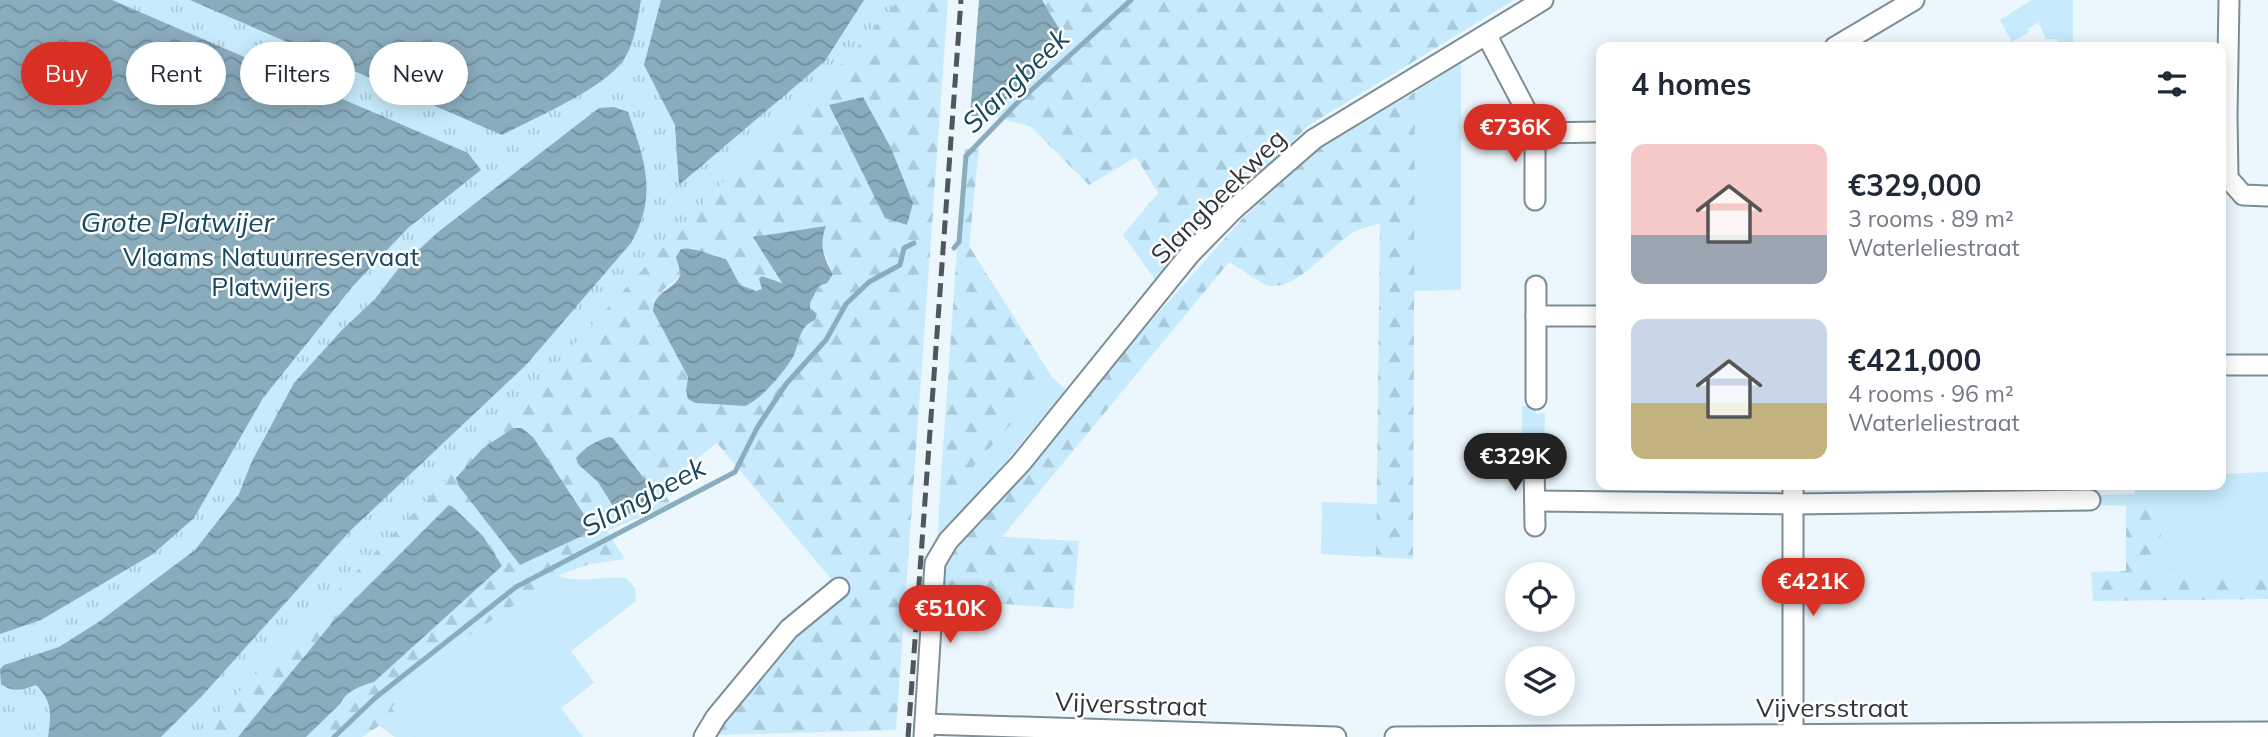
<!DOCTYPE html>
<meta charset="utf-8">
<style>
:root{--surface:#fff;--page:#f6f6f7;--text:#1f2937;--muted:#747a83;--accent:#d93025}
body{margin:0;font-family:Mulish,sans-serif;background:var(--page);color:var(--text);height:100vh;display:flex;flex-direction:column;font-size:26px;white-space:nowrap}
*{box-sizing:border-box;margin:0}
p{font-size:23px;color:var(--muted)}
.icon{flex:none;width:38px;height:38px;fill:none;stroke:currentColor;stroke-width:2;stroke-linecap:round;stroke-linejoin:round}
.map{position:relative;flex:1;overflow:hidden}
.panel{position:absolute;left:1596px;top:42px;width:630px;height:448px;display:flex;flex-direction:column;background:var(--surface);border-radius:14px;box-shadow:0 4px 18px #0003}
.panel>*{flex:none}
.top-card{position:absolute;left:21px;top:42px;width:665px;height:63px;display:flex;gap:14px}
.fabs{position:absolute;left:1505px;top:562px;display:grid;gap:14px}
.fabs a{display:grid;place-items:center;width:70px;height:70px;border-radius:50%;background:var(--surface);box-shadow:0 4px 18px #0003;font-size:35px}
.price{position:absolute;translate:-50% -60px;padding:0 16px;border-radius:24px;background:var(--accent);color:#fff;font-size:23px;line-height:46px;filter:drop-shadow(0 2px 4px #0008)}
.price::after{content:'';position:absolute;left:50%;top:42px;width:21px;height:16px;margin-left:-10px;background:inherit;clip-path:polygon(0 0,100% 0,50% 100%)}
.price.current{background:#222;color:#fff}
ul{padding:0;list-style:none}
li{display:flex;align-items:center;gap:21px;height:175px;padding:0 35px}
li span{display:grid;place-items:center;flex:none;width:196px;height:140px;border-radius:14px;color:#555}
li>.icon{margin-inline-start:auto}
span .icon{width:84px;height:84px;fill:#fffc;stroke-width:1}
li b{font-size:30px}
h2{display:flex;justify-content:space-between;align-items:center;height:84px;padding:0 35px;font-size:30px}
.pill{padding:0 24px;border-radius:32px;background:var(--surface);box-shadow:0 4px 18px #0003;font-size:24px;line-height:63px}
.pill.current{background:var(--accent);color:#fff}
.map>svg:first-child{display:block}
.grass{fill:#c7ebfc}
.forest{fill:url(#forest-firs);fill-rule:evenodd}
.park{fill:url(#park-tufts)}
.water{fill:url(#water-waves)}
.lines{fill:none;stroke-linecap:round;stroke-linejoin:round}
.stream{stroke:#8aadbe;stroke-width:5}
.minor-casing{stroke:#7c8d96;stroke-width:23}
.minor{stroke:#fff;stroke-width:19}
.rail{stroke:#4f575b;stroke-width:5;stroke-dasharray:14 7;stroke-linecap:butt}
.labels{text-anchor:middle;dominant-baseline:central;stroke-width:5;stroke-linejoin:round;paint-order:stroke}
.street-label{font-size:26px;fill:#30373b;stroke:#fff}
.park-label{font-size:26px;fill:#18485c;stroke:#fff}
.water-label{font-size:28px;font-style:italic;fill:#18495c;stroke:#fff}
</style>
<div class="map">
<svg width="2268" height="737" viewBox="0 0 2268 737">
<defs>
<pattern id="forest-firs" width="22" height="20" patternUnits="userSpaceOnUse" patternTransform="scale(1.75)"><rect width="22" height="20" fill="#c7ebfc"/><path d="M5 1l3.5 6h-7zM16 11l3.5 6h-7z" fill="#abcad9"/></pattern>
<pattern id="park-tufts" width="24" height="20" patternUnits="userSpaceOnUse" patternTransform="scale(1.75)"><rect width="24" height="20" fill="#c7ebfc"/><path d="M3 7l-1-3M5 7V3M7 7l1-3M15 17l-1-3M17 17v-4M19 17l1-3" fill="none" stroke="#abcad9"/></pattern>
<pattern id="water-waves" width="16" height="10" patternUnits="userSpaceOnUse" patternTransform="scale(1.75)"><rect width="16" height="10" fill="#8aadbe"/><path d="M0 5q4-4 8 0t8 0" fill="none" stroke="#718e9c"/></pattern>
</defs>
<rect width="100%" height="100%" fill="#ebf7fd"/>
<g class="grass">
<polygon points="2032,0 2073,0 2073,47 2057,47 2057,39 2046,39 2038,22 2028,29 2029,32 2012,42 2000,20"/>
<polygon points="1461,63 1461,290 1414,291 1415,92"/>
<polygon points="1052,377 1066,390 938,542 939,506"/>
<polygon points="1522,406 1535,406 1536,414 1545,413 1544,453 1533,454 1533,443 1522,443"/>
<polygon points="2268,472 2268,572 2158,576 2138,506 2097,505 2098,495 2135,494 2135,490 2151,489 2161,485 2221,485 2221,474"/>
<polygon points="1322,502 1377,504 1376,557 1321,554"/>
<path d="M559 575C574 585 607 575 626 578L635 588 636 601 571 651 594 683 561 708 583 737H411L407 735 392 708 408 681 407 677Z"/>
</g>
<g class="forest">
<path d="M864 0H948L896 730 715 735 732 710 786 644 842 592 717 443 661 487 671 504 607 531 625 559 590 564 559 575 407 677 408 681 392 708 407 735 411 737H395L379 726 362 737H306L341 703C347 690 361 686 374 682L501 566 449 506 335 619 238 737H161ZM822 236 821 245 833 274 819 286 810 303 808 323 803 328 793 357 768 389 751 404 745 406 695 403 688 399 686 391 688 377 653 311 664 289 679 278 691 247 703 253 726 259 740 286 756 291 762 290 763 276 783 283 774 272ZM522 428 533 437 591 525 581 536 520 564Z"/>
<polygon points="1042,0 1514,0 1308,126 1233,199 1156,281 1123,235 1158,193 1136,157 1089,185 1030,126 991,116 1064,37"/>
<path d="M1415 92 1413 559 1376 557 1380 223C1371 226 1362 228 1354 232 1330 246 1300 287 1272 286 1263 286 1238 267 1229 262L1002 537 1079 541 1073 609 939 599 944 568 979 514 1243 218 1319 149Z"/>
<polygon points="964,149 979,149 969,246 1052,377 939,506"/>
<polygon points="2126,505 2138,506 2157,516 2161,531 2159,576 2268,572 2268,599 2093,601 2091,572 2126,571"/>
</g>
<polygon class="park" points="0,0 899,0 847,58 738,165 520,404 195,737 0,737"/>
<g class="water">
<polygon points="0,0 112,0 468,153 481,170 408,228 353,286 263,398 194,518 153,554 41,620 0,634"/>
<path d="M190 0H641C637 20 635 45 622 62 602 89 533 119 502 135Z"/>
<polygon points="661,0 864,0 825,61 679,185 675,125 644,65"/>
<polygon points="979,0 1042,0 1064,37 991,116 970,116"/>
<polygon points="863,97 891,148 913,203 907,225 885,218 829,105"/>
<path d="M614 107 628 112C645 161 658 195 631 243L526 365 350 531 202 696 161 737H48C51 716 53 701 36 685 23 690 13 693 1 684L0 669 4 665 59 647 100 621 195 550 239 494 252 461 294 383 341 331 375 299 399 268 438 232 599 108Z"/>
<path d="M826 226C819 244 823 257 833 274L827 283 819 286 810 303V308L817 314 815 320C799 326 800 341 794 355 787 369 759 402 745 406L695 403 688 399 686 391 688 377 653 311C653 291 678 287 680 275 681 270 677 262 676 257L681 249C694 246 711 256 726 259L740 285 756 291 762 289 759 279 762 276 782 283 753 237Z"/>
<polygon points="513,428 522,428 533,437 591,525 582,536 520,565 458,485 456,478 482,449"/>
<path d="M609 437 613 438 653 490V494L628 515 620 517 598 482 578 464 576 458C585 447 596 441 609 437Z"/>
<path d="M449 505 453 507 483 536 502 566 374 682C361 686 347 690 341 703L306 737H238L335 619Z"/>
</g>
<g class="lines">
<g class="stream">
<polyline points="954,248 959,242 966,156 1016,104 1131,0"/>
<polyline points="334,737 375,698 516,587 735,472 757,428 786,384 826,340 846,304 869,282 900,265 904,248 914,243"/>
</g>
<defs>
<g id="minor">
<polyline points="2229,0 2227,115 2228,178 2243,195 2268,196"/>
<polyline points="1487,36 1538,133 1535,148 1535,200"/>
<polyline points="1835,47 1914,0"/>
<polyline points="1538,133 1601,132"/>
<polyline points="1536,286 1536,399"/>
<polyline points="1536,316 1601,316"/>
<polyline points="2221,365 2268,365"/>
<polyline points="1534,460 1535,526"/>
<polyline points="1793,485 1793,733"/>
<polyline points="1535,501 1793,504 2090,500"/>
<polyline points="925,724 1336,737"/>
<polyline points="704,737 716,717 789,629 839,588"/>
<polyline points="924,737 935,563 948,541 1021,463 1190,254 1234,209 1314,139 1543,0"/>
<polyline points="1395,737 2268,732"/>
</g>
</defs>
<use href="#minor" class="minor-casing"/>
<use href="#minor" class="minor"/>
<polyline class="rail" points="908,737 961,0"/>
</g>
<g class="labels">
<g class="street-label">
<text transform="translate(1218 196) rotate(-45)">Slangbeekweg</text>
<text transform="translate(1131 704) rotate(2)">Vijversstraat</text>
<text x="1832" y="707">Vijversstraat</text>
</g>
<g class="park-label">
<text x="271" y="256">Vlaams Natuurreservaat<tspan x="271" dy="30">Platwijers</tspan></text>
</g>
<g class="water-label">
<text transform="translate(1015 80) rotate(-44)">Slangbeek</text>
<text x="177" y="221">Grote Platwijer</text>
<text transform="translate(643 496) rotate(-28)">Slangbeek</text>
</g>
</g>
</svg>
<div class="fabs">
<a><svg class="icon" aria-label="locate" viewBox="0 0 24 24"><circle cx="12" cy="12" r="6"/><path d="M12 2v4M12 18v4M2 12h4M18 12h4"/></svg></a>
<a><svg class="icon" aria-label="layers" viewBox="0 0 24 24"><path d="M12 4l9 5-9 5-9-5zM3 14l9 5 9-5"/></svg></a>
</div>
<b class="price" style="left:1515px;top:164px">€736K</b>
<b class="price current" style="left:1515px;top:493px">€329K</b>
<b class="price" style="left:1813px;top:618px">€421K</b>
<b class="price" style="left:950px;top:645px">€510K</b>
<div class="top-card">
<a class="pill current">Buy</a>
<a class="pill">Rent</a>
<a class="pill">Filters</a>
<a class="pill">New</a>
</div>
<section class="panel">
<h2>4 homes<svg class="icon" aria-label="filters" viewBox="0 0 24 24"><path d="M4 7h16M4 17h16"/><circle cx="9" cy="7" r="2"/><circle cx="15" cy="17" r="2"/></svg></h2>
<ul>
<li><span style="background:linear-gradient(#f6c9c9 65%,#9aa5b1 0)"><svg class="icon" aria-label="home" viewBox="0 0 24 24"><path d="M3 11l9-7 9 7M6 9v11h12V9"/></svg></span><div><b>€329,000</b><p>3 rooms · 89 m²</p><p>Waterleliestraat</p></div></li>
<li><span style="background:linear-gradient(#c9d6e8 60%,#c2b280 0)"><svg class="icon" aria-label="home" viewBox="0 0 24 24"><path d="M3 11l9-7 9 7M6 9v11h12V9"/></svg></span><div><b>€421,000</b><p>4 rooms · 96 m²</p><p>Waterleliestraat</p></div></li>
</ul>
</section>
</div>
